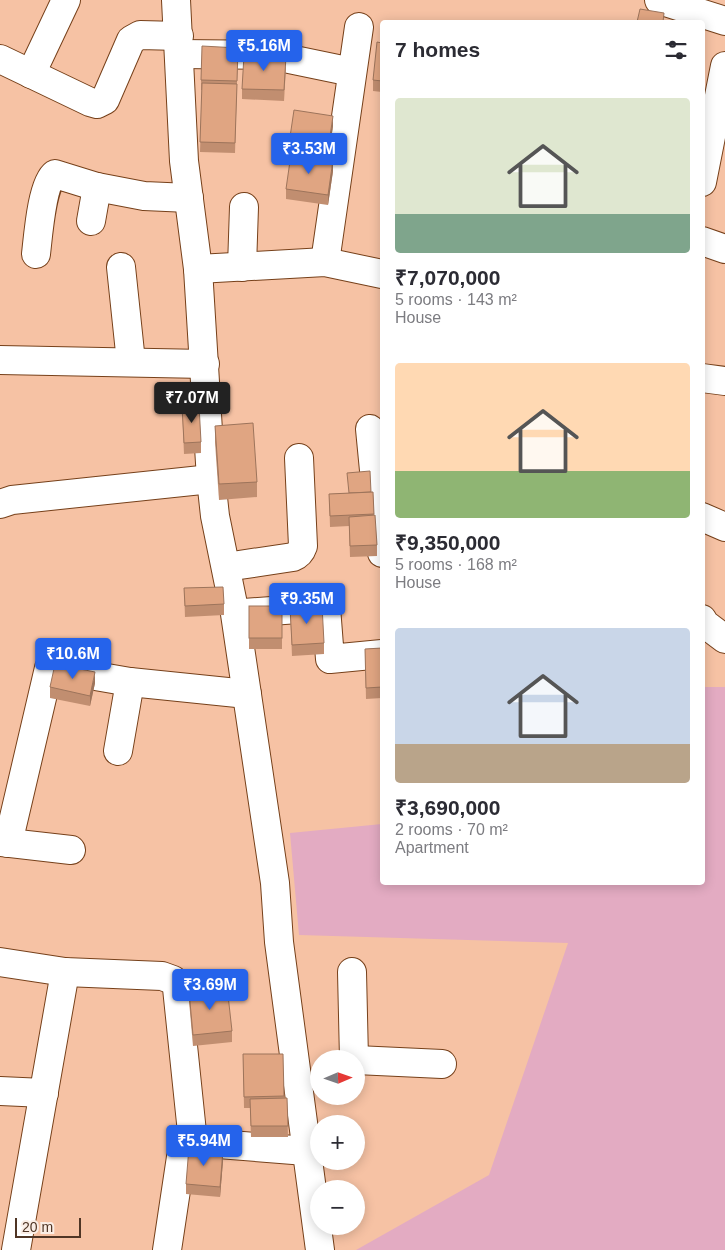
<!DOCTYPE html>
<meta charset="utf-8">
<style>
:root{--surface:#fff;--page:#f2f2f3;--text:#2b2b33;--muted:#7c7c81;--accent:#2563eb}
body{margin:0;font-family:Helvetica,sans-serif;background:var(--page);color:var(--text);height:100vh;display:flex;flex-direction:column;font-size:19px;white-space:nowrap}
*{box-sizing:border-box;margin:0}
p{font-size:16px;color:var(--muted)}
.icon{flex:none;width:28px;height:28px;fill:none;stroke:currentColor;stroke-width:2;stroke-linecap:round;stroke-linejoin:round}
.map{position:relative;flex:1;overflow:hidden}
.panel{position:absolute;left:380px;top:20px;width:325px;height:865px;display:flex;flex-direction:column;background:var(--surface);border-radius:5px;box-shadow:0 2px 12px #0003}
.panel>*{flex:none}
.needle{width:32px;rotate:88deg}
.tools{position:absolute;left:310px;top:1050px;display:grid;gap:10px}
.tools a{display:grid;place-items:center;width:55px;height:55px;border-radius:50%;background:var(--surface);box-shadow:0 2px 12px #0003;font-size:25px}
.scale{position:absolute;left:15px;bottom:12px;width:66px;box-sizing:border-box;padding-left:5px;border:2px solid #4f3525;border-top:0;font-size:14px;line-height:18px;white-space:nowrap;color:#4f3525;-webkit-text-stroke:4px #faede5;paint-order:stroke}
.price{position:absolute;translate:-50% -42px;padding:0 11px;border-radius:5px;background:var(--accent);color:#fff;font-size:16px;line-height:32px;filter:drop-shadow(0 1px 2px #0008)}
.price::after{content:'';position:absolute;left:50%;top:30px;width:15px;height:11px;margin-left:-8px;background:inherit;clip-path:polygon(0 0,100% 0,50% 100%)}
.price.selected{background:#222;color:#fff}
ul{padding:0;list-style:none}
li{display:grid;align-content:center;gap:10px;height:265px;padding:0 15px}
li span{display:grid;place-items:center;height:155px;border-radius:5px;color:#555}
li>.icon{margin-inline-start:auto}
span .icon{width:90px;height:90px;fill:#fffc;stroke-width:1}
li b{font-size:21px}
h2{display:flex;justify-content:space-between;align-items:center;height:60px;padding:0 15px;font-size:21px}
.map>svg:first-child{display:block}
.green{fill:#e3abc2}
.lines{fill:none;stroke-linecap:round;stroke-linejoin:round}
.minor-casing{stroke:#76401a;stroke-width:30}
.minor{stroke:#fff;stroke-width:28}
.wall{fill:#c18e70}
.shaded-wall{fill:#9d745b}
.building{fill:#e0a582;stroke:#9d745b}
</style>
<div class="map">
<svg width="725" height="1250" viewBox="0 0 725 1250">
<rect width="100%" height="100%" fill="#f6c2a4"/>
<polygon class="green" points="703,687 725,687 725,1250 356,1250 489,1175 568,943 299,935 290,833 382,824 382,882 702,882"/>
<g class="lines">
<defs>
<g id="minor">
<polyline points="176,0 184,161 198,269 211,479 215,516 235,614 275,883 279,942 320,1250"/>
<polyline points="659,0 725,21"/>
<polyline points="180,54 270,55 352,72"/>
<polyline points="0,59 90,102 97,104 105,100 131,40 140,35 179,36"/>
<polyline points="31,74 66,0"/>
<polyline points="702,182 725,66"/>
<polyline points="91,221 97,187"/>
<polyline points="702,241 725,249"/>
<path d="M36 254C38 237 42 183 55 174L97 187 144 196 189 198"/>
<polyline points="325,262 359,27"/>
<polyline points="121,267 131,362"/>
<polyline points="242,267 244,207"/>
<polyline points="198,269 325,262 382,274"/>
<polyline points="0,360 205,364"/>
<polyline points="702,378 725,381"/>
<polyline points="370,429 382,553"/>
<polyline points="0,504 12,500 211,479"/>
<polyline points="702,517 725,527"/>
<path d="M226 567 293 557C298 555 301 552 303 546L299 458"/>
<polyline points="244,613 326,607 330,659 382,654"/>
<polyline points="702,619 705,624 725,639"/>
<polyline points="118,751 130,682"/>
<polyline points="0,842 71,850"/>
<polyline points="8,843 49,668 130,682 247,694"/>
<polyline points="0,962 65,972 162,976 173,980 177,988 193,1142"/>
<polyline points="352,972 354,1059"/>
<polyline points="356,1060 442,1064"/>
<polyline points="0,1091 44,1093"/>
<polyline points="16,1250 65,972"/>
<polyline points="167,1250 181,1157 185,1147 193,1142 306,1151"/>
</g>
</defs>
<use href="#minor" class="minor-casing"/>
<use href="#minor" class="minor"/>
</g>
<g class="wall">
<polygon points="382,43 382,92 373,91 373,80"/>
<polygon points="238,48 235,153 200,152 202,90 201,90 201,80"/>
<polygon points="286,67 284,101 242,99 242,89"/>
<polygon points="333,126 329,153 290,148 290,137"/>
<polygon points="333,171 328,205 286,199 286,189"/>
<polygon points="182,406 201,442 201,453 184,454"/>
<polygon points="215,426 257,482 257,497 219,500 215,442"/>
<polygon points="373,492 374,516 377,545 377,556 350,557 349,526 330,527 329,494"/>
<polygon points="184,588 224,604 224,615 185,617"/>
<rect x="249" y="606" width="33" height="43"/>
<polygon points="290,607 324,643 324,654 292,656"/>
<polygon points="382,648 382,698 366,699 365,649"/>
<polygon points="95,683 90,706 50,698 50,687"/>
<polygon points="189,991 232,1031 232,1042 193,1046 189,1001"/>
<polygon points="243,1054 284,1096 284,1098 287,1098 288,1137 251,1137 250,1108 244,1108"/>
<polygon points="223,1161 220,1197 186,1194 186,1184"/>
</g>
<g class="shaded-wall">
<polygon points="333,116 333,126 329,153 329,143"/>
<polygon points="333,160 333,171 328,205 328,195"/>
<polygon points="95,672 95,683 90,706 90,696"/>
<polygon points="223,1150 223,1161 220,1197 220,1187"/>
</g>
<g class="building">
<polygon points="640,9 664,13 663,22 637,22"/>
<polygon points="377,42 382,43 382,81 373,80"/>
<polygon points="202,46 238,48 237,81 201,80"/>
<polygon points="244,55 286,56 284,90 242,89"/>
<polygon points="202,83 237,84 235,143 200,142"/>
<polygon points="294,110 333,116 329,143 290,137"/>
<polygon points="291,154 333,160 328,195 286,189"/>
<polygon points="199,405 201,442 184,443 182,406"/>
<polygon points="253,423 257,482 219,484 215,426"/>
<polygon points="370,471 371,492 349,493 347,473"/>
<polygon points="373,492 374,514 330,516 329,494"/>
<polygon points="375,515 377,545 350,546 349,517"/>
<polygon points="223,587 224,604 185,606 184,588"/>
<polygon points="322,605 324,643 292,645 290,607"/>
<rect x="249" y="606" width="33" height="32"/>
<polygon points="382,648 382,687 366,688 365,649"/>
<polygon points="55,664 95,672 90,696 50,687"/>
<polygon points="227,986 232,1031 193,1035 189,991"/>
<polygon points="243,1054 283,1054 284,1096 244,1097"/>
<polygon points="287,1098 288,1126 251,1126 250,1099"/>
<polygon points="189,1147 223,1150 220,1187 186,1184"/>
</g>
</svg>
<div class="tools">
<a><svg class="needle" viewBox="-14 -14 28 28"><path d="M0-13l5 13h-10z" fill="#e53935"/><path d="M0 13l5-13h-10z" fill="#7c7c81"/></svg></a>
<a>+</a>
<a>−</a>
</div>
<div class="scale">20 m</div>
<b class="price" style="left:264px;top:72px">₹5.16M</b>
<b class="price" style="left:309px;top:175px">₹3.53M</b>
<b class="price selected" style="left:192px;top:424px">₹7.07M</b>
<b class="price" style="left:307px;top:625px">₹9.35M</b>
<b class="price" style="left:73px;top:680px">₹10.6M</b>
<b class="price" style="left:210px;top:1011px">₹3.69M</b>
<b class="price" style="left:204px;top:1167px">₹5.94M</b>
<section class="panel">
<h2>7 homes<svg class="icon" aria-label="filters" viewBox="0 0 24 24"><path d="M4 7h16M4 17h16"/><circle cx="9" cy="7" r="2"/><circle cx="15" cy="17" r="2"/></svg></h2>
<ul>
<li><span style="background:linear-gradient(#dfe7d0 75%,#7fa58c 0)"><svg class="icon" aria-label="home" viewBox="0 0 24 24"><path d="M3 11l9-7 9 7M6 9v11h12V9"/></svg></span><div><b>₹7,070,000</b><p>5 rooms · 143 m²</p><p>House</p></div></li>
<li><span style="background:linear-gradient(#ffd9b3 70%,#8fb573 0)"><svg class="icon" aria-label="home" viewBox="0 0 24 24"><path d="M3 11l9-7 9 7M6 9v11h12V9"/></svg></span><div><b>₹9,350,000</b><p>5 rooms · 168 m²</p><p>House</p></div></li>
<li><span style="background:linear-gradient(#c9d6e8 75%,#b9a48a 0)"><svg class="icon" aria-label="home" viewBox="0 0 24 24"><path d="M3 11l9-7 9 7M6 9v11h12V9"/></svg></span><div><b>₹3,690,000</b><p>2 rooms · 70 m²</p><p>Apartment</p></div></li>
</ul>
</section>
</div>
